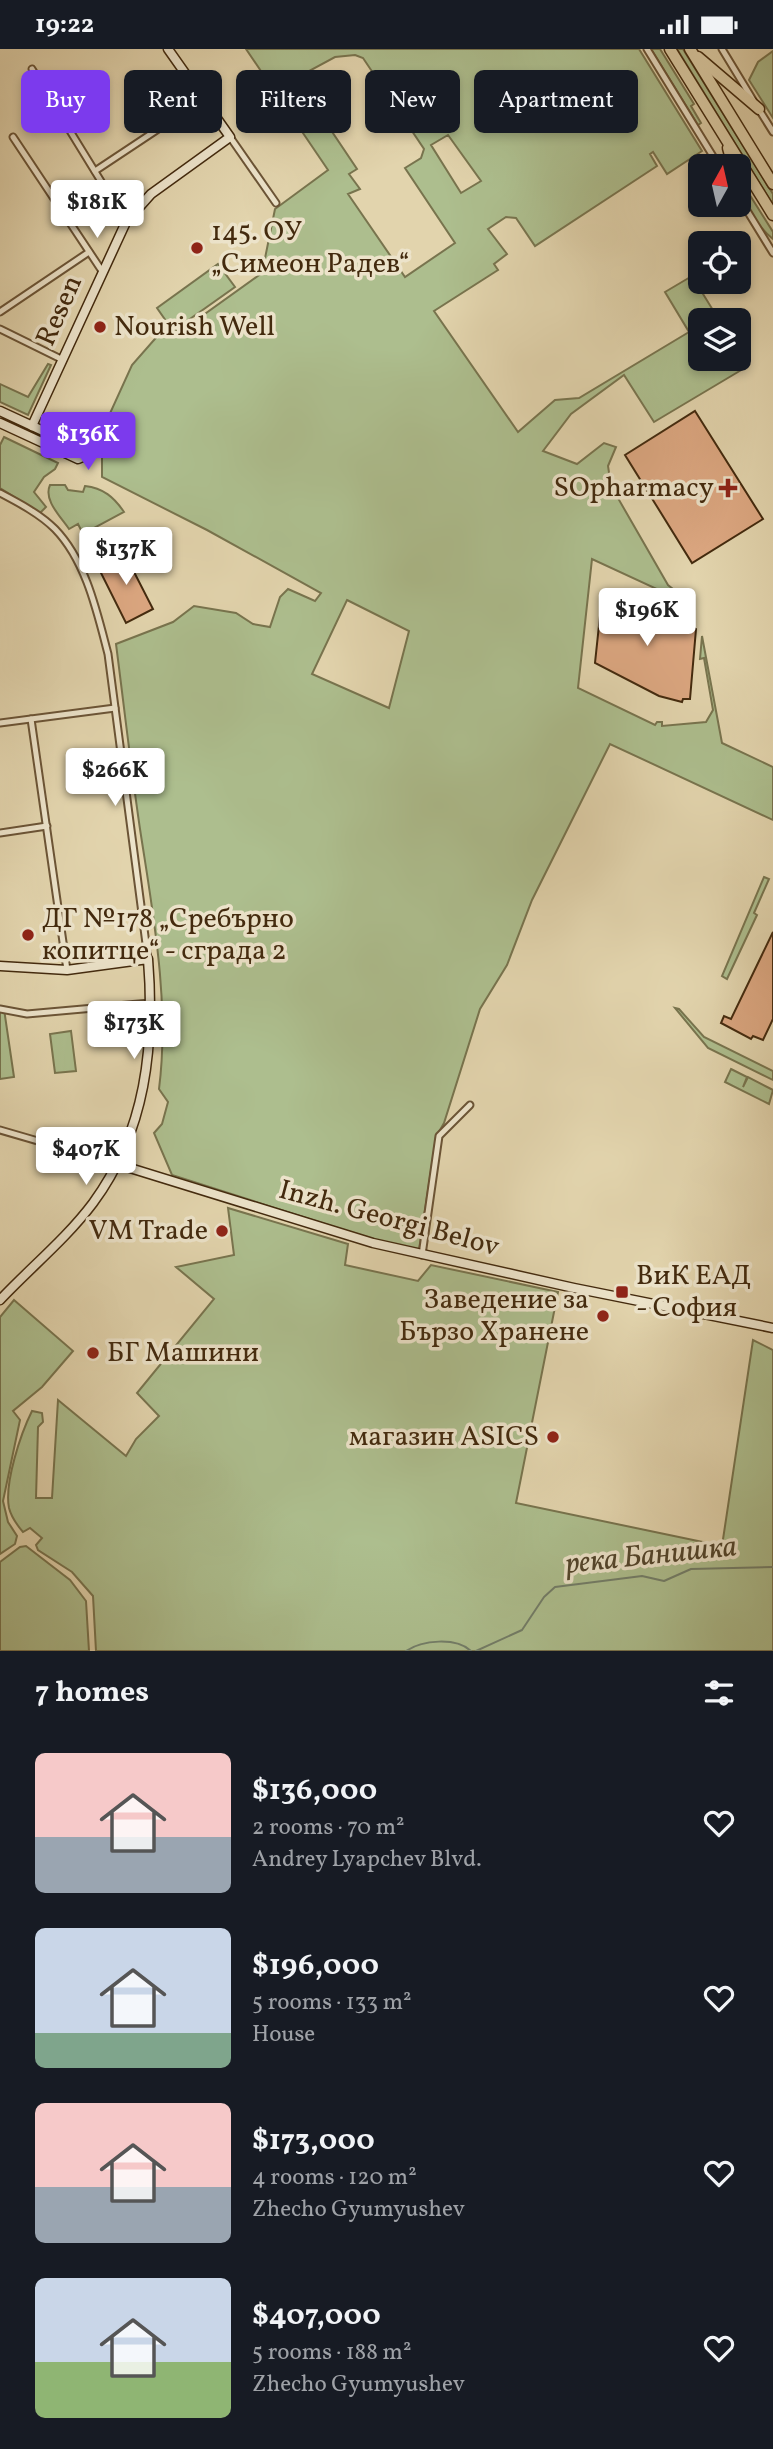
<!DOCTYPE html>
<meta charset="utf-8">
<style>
:root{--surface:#171b24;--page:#242831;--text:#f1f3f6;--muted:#9ea1a6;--accent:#7c3aed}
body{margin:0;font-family:Vollkorn,serif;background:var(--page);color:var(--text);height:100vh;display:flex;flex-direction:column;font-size:26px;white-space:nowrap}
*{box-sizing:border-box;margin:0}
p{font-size:23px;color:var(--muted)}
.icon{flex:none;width:38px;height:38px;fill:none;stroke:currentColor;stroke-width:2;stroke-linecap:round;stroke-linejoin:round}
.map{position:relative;height:1602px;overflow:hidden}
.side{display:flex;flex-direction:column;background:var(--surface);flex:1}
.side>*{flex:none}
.hud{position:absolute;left:21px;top:21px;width:732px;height:63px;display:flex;gap:14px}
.needle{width:46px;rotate:8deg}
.fabs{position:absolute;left:688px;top:105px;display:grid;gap:14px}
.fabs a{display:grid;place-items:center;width:63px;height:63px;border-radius:10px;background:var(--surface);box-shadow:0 4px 10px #0003;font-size:35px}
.price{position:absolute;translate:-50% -60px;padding:0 16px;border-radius:7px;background:#fff;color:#222;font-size:23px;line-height:46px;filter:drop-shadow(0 2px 4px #0008)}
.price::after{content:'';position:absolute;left:50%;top:42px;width:21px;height:16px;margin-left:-10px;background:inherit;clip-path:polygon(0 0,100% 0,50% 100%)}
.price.on{background:var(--accent);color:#fff}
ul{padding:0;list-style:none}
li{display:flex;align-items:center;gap:21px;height:175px;padding:0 35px}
li span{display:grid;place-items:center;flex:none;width:196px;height:140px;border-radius:10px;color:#555}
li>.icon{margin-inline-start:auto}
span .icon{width:84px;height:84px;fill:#fffc;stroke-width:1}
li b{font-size:30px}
h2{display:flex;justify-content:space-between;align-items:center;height:84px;padding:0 35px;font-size:30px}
.chip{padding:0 24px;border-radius:10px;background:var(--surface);box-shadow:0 4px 10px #0003;font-size:24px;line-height:63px}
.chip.on{background:var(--accent);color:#fff}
.status{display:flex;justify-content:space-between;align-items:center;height:49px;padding:0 35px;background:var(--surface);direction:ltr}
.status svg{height:19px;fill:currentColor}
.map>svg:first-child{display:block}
.green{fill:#adbe8e;stroke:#78744e;stroke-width:2;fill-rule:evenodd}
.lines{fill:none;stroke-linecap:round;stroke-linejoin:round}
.stream{stroke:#747f6a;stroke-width:2}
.building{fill:#dca781;stroke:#432a0e;stroke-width:2}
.street-casing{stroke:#6b5436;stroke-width:9}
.secondary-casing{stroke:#432a0e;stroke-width:11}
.highway-casing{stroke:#432a0e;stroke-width:13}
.street{stroke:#ece3ca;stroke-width:5}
.secondary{stroke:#ece3ca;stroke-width:8}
.highway{stroke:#e2d4ad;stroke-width:10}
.poi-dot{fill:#8f2418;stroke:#ece3ca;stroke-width:2.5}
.labels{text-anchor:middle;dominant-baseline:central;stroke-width:7;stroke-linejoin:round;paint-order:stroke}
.poi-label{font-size:28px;fill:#432a0e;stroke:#ece3ca;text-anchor:start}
.street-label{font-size:28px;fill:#432a0e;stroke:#ece3ca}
.water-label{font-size:30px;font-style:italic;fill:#53462d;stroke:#ece3ca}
</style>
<div class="status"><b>19:22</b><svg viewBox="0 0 49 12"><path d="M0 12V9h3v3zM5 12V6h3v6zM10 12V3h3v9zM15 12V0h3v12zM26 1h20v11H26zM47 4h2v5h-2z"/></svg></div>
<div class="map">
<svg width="773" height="1602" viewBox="0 0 773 1602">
<rect width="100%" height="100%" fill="#e2d4ad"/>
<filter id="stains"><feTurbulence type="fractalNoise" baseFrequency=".00286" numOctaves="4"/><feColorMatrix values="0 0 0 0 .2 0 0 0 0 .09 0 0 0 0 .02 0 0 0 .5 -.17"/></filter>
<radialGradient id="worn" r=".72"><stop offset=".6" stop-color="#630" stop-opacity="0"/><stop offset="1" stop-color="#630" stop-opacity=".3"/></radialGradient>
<g class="green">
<path d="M246 0H639L702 102 667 125 653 103 650 105 657 117 535 197 516 169 506 168 488 180 507 205 494 215 498 221 434 262 518 383 555 351 579 349 689 283 665 243 692 227 719 271H700V310H738L739 302 748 317 654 373 624 326 571 365 543 402 577 415 604 394 616 398 608 417 611 437 668 536 678 544 676 549 592 510 578 639 655 676 657 673H662V677L706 673 713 661 704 609 700 610 702 587 722 694 773 718V771L610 695 532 851 507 916 480 960 444 1074 436 1088 419 1201 378 1192 172 1126 154 1084 162 1075 168 1053 159 1040C170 954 153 865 140 780 131 719 124 657 116 595L173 573 194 557 236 564 253 575 270 578 280 548 288 540 315 552 321 544 207 481 102 428V402L96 395 132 316 161 283 173 282 157 259 218 215 235 238 173 282H181L262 224 275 160 328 121ZM355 6 363 9 424 100 421 109 405 119 455 194 405 228 348 145 360 140 349 125 357 120 296 29 335 8ZM448 86 481 132 461 144 431 96ZM347 551 409 582 389 659 312 625Z"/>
<polygon points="651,0 660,0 694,55 691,57 701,74 698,76"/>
<polygon points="677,0 683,0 773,145 773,156"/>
<polygon points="773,2 773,69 749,31 758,13"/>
<path d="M741 132 773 183V190C755 176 746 155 739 134Z"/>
<polygon points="48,315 51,316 28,366 0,353 0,335 28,348"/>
<polygon points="4,388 58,414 55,420 44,428 34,443 46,458 40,464 0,439 0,396"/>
<path d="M50 436H65L68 441 83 443 85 437C103 439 114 448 124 463L83 485 78 475 69 480C61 468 43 451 50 436Z"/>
<polygon points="764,828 769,830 754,864 757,866 727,930 722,927"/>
<polygon points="675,959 679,960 704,988 773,1022 773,1031 708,999"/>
<polygon points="0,960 4,960 14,1028 0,1030"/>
<polygon points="71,982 76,1022 55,1024 50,985"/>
<polygon points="731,1020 747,1028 743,1038 748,1028 773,1041 769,1055 725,1033"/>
<path d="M228 1159 348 1195 345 1216 418 1232 431 1216 558 1243 516 1454 722 1497 753 1291 773 1301V1602H96L93 1547 72 1523 38 1501 36 1496 42 1489 30 1479 23 1483C17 1476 11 1467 9 1459 4 1434 21 1384 32 1362L42 1364 43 1373 38 1378 36 1449H52L58 1351 126 1407 136 1390 159 1367 137 1344 214 1250 176 1218 234 1206Z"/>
<polygon points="14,1251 73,1302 42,1338 13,1362 20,1371 3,1452 8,1473 17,1487 15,1495 0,1505 0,1268"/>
<polygon points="26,1497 70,1531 86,1552 89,1602 0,1602 0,1513 20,1498"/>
</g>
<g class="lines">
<g class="stream">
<path d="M406 1602C422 1591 456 1588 471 1602"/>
<polyline points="476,1602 522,1581 544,1548 555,1538 642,1527 664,1532 691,1520 773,1518"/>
</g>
</g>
<g class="building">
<polygon points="695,362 763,470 692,514 625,406"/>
<polygon points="127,503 136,520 133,521 153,560 126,574 98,518"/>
<polygon points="602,548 619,549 632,558 636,550 696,580 690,650 683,650 682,653 659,647 595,614"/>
<polygon points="773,883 773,970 763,991 753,987 751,990 721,974 724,967 731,970"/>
</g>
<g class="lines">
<defs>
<g id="street">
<polyline points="647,0 719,117"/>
<polyline points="722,0 753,51"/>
<polyline points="32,20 126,173"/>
<polyline points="758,59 773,83"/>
<polyline points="13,88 102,222"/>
<polyline points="230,88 276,154"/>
<polyline points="95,122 202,51"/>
<polyline points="738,147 773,204"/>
<polyline points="0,263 89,203"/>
<polyline points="0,280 63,311"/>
<path d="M0 444C19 454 40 465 55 480 86 512 97 563 108 605L148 910"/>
<polyline points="31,670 67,921"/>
<polyline points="0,674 115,659"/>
<polyline points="0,784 47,777"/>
<polyline points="0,960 27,965 150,954"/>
<polyline points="0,1081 117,1115"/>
<polyline points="422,1206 439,1087 470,1056"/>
</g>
<g id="secondary">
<polyline points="0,362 82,400 85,407 78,410 0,374"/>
<polyline points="32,377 126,173 151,145 230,88 168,0"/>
<path d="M0 917 67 921 148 910C155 997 146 1082 93 1154 66 1190 30 1219 0 1251"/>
<polyline points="117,1115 373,1194 574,1239 773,1279"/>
</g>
<g id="highway">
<polyline points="670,0 773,166"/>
<polyline points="690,0 773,135"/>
<polyline points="698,8 759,60"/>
<polyline points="728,99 733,117"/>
</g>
</defs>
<use href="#street" class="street-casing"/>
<use href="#secondary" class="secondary-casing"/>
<use href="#highway" class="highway-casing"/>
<use href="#street" class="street"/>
<use href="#secondary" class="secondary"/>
<use href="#highway" class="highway"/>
</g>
<g class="poi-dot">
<circle cx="197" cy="199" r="7"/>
<circle cx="100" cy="278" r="7"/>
<path d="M724.5 428.5h7v7h7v7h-7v7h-7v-7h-7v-7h7z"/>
<circle cx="28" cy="886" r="7"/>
<circle cx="222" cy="1182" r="7"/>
<rect x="615" y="1236" width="14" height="14" rx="3.5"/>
<circle cx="603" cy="1267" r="7"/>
<circle cx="93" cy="1304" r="7"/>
<circle cx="553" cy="1388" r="7"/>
</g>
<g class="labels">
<g class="poi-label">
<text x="211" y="183">145. ОУ<tspan x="211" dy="32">„Симеон Радев“</tspan></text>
<text x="114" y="278">Nourish Well</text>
<text x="714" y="439" text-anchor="end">SOpharmacy</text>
<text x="42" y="870">ДГ №178 „Сребърно<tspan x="42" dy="32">копитце“ - сграда 2</tspan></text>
<text x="208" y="1182" text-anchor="end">VM Trade</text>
<text x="636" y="1227">ВиК ЕАД<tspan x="636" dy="32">- София</tspan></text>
<text x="589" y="1251" text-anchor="end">Заведение за<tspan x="589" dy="32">Бързо Хранене</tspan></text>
<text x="107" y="1304">БГ Машини</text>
<text x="539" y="1388" text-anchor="end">магазин ASICS</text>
</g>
<g class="street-label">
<text transform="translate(60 262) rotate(-66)">Resen</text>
<text transform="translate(389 1170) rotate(15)">Inzh. Georgi Belov</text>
</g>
<g class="water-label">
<text transform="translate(651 1507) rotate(-6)">река Банишка</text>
</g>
</g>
<rect width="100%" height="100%" filter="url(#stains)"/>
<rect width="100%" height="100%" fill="url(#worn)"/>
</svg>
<div class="fabs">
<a><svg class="needle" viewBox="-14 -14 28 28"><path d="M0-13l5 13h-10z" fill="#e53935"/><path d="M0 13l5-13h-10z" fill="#9ea1a6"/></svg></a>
<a><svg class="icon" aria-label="locate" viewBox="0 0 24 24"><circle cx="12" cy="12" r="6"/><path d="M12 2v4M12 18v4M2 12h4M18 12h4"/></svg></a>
<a><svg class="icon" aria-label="layers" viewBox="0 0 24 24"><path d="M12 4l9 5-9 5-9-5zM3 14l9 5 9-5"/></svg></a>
</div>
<b class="price" style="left:97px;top:191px">$181K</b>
<b class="price on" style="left:88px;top:423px">$136K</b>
<b class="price" style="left:126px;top:538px">$137K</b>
<b class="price" style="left:647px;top:599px">$196K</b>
<b class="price" style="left:115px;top:759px">$266K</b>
<b class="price" style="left:134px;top:1012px">$173K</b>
<b class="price" style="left:86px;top:1138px">$407K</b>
<div class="hud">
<a class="chip on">Buy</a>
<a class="chip">Rent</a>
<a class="chip">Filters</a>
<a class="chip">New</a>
<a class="chip">Apartment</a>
</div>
</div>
<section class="side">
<h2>7 homes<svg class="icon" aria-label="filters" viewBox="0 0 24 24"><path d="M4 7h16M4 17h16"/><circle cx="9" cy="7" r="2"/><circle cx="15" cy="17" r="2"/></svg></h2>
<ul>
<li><span style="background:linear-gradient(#f6c9c9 60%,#9aa5b1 0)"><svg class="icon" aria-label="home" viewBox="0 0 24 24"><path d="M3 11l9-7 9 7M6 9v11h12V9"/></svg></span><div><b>$136,000</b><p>2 rooms · 70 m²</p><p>Andrey Lyapchev Blvd.</p></div><svg class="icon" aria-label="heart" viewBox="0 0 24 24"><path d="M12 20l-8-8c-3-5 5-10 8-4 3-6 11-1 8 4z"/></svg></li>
<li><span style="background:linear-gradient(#c9d6e8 75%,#7fa58c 0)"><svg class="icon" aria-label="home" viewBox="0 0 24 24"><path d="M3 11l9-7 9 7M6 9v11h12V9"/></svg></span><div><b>$196,000</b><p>5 rooms · 133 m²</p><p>House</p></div><svg class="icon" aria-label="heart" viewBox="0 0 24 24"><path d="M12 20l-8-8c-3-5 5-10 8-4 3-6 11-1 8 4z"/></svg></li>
<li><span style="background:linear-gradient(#f6c9c9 60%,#9aa5b1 0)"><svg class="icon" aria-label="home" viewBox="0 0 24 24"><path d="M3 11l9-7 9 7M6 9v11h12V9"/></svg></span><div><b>$173,000</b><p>4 rooms · 120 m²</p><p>Zhecho Gyumyushev</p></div><svg class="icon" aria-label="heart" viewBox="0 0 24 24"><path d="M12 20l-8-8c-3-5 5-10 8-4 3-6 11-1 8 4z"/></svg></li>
<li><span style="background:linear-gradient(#c9d6e8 60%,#8fb573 0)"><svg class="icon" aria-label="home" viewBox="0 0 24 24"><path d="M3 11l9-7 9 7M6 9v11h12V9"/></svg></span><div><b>$407,000</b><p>5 rooms · 188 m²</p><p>Zhecho Gyumyushev</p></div><svg class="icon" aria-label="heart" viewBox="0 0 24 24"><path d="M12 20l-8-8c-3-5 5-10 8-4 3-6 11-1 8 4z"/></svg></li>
</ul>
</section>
